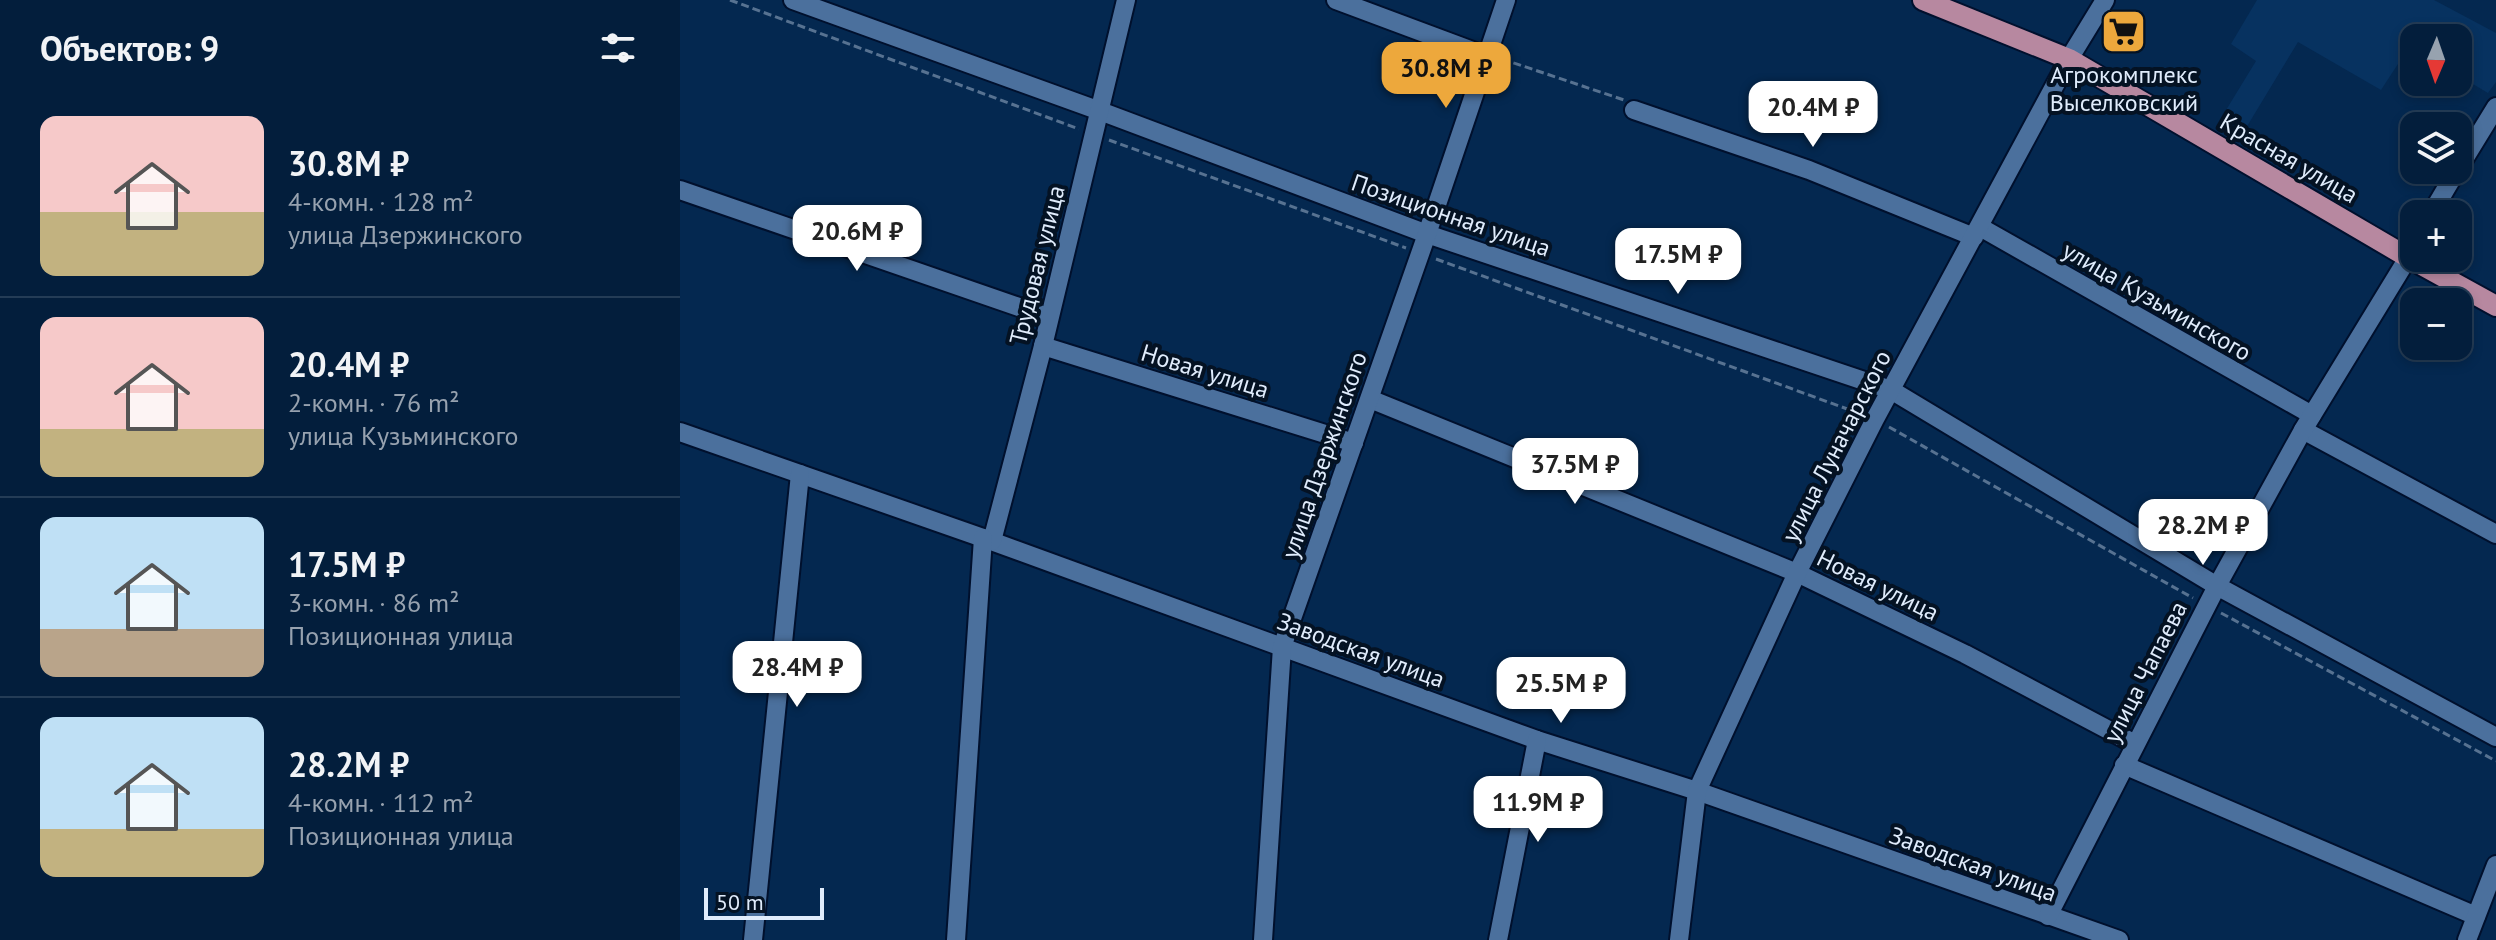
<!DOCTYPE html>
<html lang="ru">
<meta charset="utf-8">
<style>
:root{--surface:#031e3c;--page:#112b47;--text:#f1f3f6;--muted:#97a2af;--line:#243c56;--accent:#eda83c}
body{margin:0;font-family:"PT Sans",sans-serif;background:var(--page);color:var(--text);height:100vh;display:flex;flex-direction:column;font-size:30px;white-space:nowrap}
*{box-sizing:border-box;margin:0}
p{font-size:26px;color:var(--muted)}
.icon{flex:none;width:44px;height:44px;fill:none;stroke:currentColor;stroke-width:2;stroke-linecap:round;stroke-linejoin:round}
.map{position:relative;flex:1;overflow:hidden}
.details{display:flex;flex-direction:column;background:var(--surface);width:680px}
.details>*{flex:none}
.needle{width:52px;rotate:182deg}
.controls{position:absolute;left:1720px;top:24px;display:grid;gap:16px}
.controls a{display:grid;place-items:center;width:72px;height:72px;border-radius:16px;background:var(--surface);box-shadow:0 4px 12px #0003,0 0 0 2px var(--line);font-size:40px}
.scale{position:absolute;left:24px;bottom:20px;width:120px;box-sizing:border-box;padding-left:8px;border:4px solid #e0ecfc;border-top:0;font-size:22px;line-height:28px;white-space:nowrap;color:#e0ecfc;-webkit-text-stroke:6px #041223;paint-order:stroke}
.price{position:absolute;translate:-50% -68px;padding:0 18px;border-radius:16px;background:#fff;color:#222;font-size:26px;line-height:52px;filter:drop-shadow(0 2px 4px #0008)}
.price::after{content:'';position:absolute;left:50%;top:48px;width:24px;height:18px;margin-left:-12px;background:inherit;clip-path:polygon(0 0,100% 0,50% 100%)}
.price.on{background:var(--accent);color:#111}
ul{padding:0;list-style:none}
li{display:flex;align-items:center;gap:24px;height:200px;padding:0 40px}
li+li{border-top:2px solid var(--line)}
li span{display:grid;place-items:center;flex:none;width:224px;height:160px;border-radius:16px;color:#555}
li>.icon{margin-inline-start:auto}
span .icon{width:96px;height:96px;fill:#fffc;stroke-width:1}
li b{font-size:34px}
h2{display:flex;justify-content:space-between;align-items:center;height:96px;padding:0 40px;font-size:34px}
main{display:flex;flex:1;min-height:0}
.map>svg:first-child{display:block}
.built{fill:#073260}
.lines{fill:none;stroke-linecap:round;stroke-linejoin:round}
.minor-casing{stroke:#00102d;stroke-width:22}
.major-casing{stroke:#00102d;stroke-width:24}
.path{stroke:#577291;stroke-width:3;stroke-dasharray:8 4;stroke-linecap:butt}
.minor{stroke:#4b709d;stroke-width:18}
.major{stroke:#b788a0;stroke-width:20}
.labels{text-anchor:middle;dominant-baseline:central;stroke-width:8;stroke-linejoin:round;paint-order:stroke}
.poi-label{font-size:24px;fill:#e0ecfc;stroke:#041223}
.street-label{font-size:24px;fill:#e0ecfc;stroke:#041223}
</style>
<main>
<section class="details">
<h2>Объектов: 9<svg class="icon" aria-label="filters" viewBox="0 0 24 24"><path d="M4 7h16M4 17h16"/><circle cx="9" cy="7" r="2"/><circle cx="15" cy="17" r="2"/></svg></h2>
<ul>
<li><span style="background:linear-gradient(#f6c9c9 60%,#c2b280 0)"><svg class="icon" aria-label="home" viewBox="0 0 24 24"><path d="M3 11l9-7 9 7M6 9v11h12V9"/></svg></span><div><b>30.8M ₽</b><p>4-комн. · 128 m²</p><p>улица Дзержинского</p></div></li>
<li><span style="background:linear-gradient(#f6c9c9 70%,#c2b280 0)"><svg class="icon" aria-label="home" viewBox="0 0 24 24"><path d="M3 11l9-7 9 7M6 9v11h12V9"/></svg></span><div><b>20.4M ₽</b><p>2-комн. · 76 m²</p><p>улица Кузьминского</p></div></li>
<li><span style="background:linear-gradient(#bfe0f5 70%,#b9a48a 0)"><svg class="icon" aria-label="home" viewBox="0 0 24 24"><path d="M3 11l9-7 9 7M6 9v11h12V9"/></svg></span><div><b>17.5M ₽</b><p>3-комн. · 86 m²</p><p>Позиционная улица</p></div></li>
<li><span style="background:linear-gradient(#bfe0f5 70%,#c2b280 0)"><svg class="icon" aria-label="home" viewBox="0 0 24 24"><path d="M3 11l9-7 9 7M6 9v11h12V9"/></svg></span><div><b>28.2M ₽</b><p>4-комн. · 112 m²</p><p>Позиционная улица</p></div></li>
</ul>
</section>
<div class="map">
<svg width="1816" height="940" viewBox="0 0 1816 940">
<rect width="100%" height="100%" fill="#042850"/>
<polygon class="built" points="1577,0 1754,0 1816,33 1816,82 1808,93 1778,75 1778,38 1734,38 1734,49 1729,47 1701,90 1618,42 1566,128 1543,115 1576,61 1551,44"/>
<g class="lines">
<defs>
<g id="minor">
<polyline points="113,0 420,111 747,234 1211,390 1537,586 1816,737"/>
<polyline points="656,0 806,56"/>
<polyline points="954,110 1129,170 1294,237"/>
<polyline points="1778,169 1816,107"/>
<polyline points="0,190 368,317"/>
<polyline points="1751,214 1777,170"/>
<polyline points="1300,227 1632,415"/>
<polyline points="363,346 674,443"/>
<polyline points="690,399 1117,573 1285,654 1455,744"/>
<polyline points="1623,430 1816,534"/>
<polyline points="0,432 303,538 857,740 1017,791 1439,940"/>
<polyline points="312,541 363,346 446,0"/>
<polyline points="1444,765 1796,916"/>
<polyline points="1368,916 1537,586 1623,430 1734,248"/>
<polyline points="73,940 120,474"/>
<polyline points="276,940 303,538"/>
<polyline points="583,940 602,647 747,234 826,0"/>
<polyline points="818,940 857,740"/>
<polyline points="999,940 1017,791 1117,573 1195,419 1389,59 1425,0"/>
<polyline points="1787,940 1816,865"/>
</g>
<polyline id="major" points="1243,0 1389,59 1729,258 1816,306"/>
</defs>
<use href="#minor" class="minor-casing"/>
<use href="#major" class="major-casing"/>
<g class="path">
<polyline points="50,0 399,129"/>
<polyline points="822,59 944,100"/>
<polyline points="429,140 726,248"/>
<polyline points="756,259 1181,414"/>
<polyline points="1209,427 1513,598"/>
<polyline points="1541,613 1816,761"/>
</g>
<use href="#minor" class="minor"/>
<use href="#major" class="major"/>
</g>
<defs>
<symbol id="supermarket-square" viewBox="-11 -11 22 22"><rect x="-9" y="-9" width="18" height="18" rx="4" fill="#eda83c" stroke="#041223"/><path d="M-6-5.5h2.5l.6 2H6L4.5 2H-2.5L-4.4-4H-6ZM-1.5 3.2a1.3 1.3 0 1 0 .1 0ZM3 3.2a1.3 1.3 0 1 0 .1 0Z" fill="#111"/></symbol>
</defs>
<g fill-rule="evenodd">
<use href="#supermarket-square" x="1418" y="6" width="51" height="51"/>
</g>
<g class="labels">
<g class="poi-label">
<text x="1444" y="74">Агрокомплекс<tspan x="1444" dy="28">Выселковский</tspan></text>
</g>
<g class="street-label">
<text transform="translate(1609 158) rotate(30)">Красная улица</text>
<text transform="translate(771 215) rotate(19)">Позиционная улица</text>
<text transform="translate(357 265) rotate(-76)">Трудовая улица</text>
<text transform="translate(1477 301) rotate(30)">улица Кузьминского</text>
<text transform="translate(525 371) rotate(17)">Новая улица</text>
<text transform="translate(1156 446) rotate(-63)">улица Луначарского</text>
<text transform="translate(644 455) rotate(-71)">улица Дзержинского</text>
<text transform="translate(1198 585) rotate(26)">Новая улица</text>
<text transform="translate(681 650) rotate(20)">Заводская улица</text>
<text transform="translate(1465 672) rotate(-63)">улица Чапаева</text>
<text transform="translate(1293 864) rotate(20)">Заводская улица</text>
</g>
</g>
</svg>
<div class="controls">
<a><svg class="needle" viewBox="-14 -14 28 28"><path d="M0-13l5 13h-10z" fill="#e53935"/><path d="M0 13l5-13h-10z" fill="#97a2af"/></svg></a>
<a><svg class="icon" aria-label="layers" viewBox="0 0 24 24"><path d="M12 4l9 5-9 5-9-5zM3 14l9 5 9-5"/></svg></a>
<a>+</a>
<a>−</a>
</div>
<div class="scale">50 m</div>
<b class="price on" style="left:766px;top:110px">30.8M ₽</b>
<b class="price" style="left:1133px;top:149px">20.4M ₽</b>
<b class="price" style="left:177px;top:273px">20.6M ₽</b>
<b class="price" style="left:998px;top:296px">17.5M ₽</b>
<b class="price" style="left:895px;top:506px">37.5M ₽</b>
<b class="price" style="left:1523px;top:567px">28.2M ₽</b>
<b class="price" style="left:117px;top:709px">28.4M ₽</b>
<b class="price" style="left:881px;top:725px">25.5M ₽</b>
<b class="price" style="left:858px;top:844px">11.9M ₽</b>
</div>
</main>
